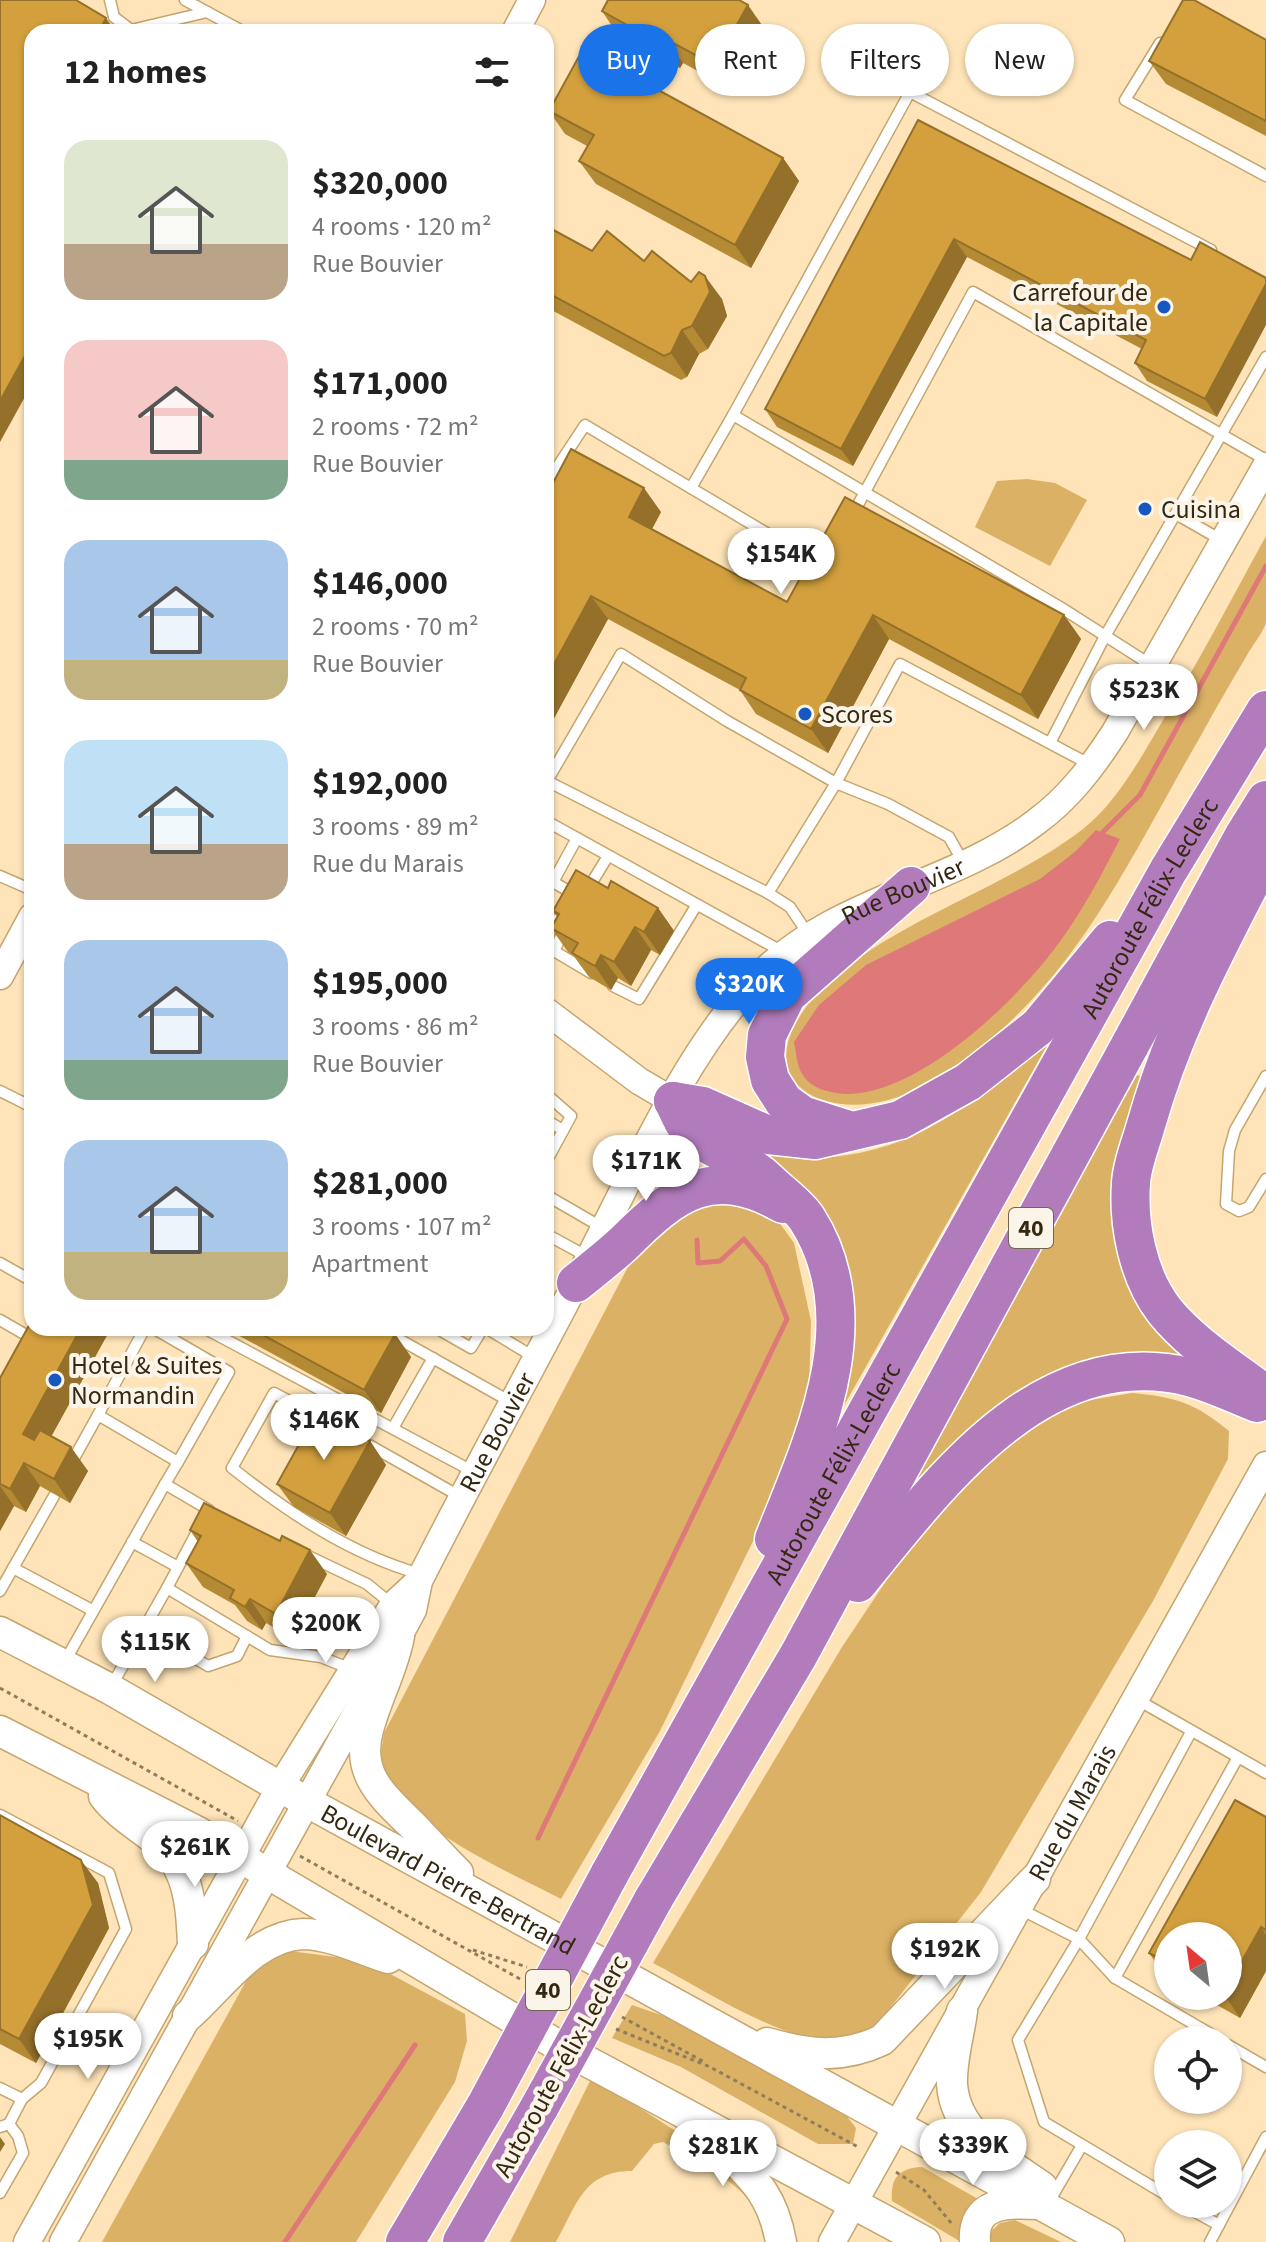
<!DOCTYPE html>
<meta charset="utf-8">
<style>
:root{--surface:#fff;--page:#f6f6f6;--text:#222;--muted:#767676;--accent:#1a73e8}
body{margin:0;font-family:"Source Sans 3",sans-serif;background:var(--page);color:var(--text);height:100vh;display:flex;flex-direction:column;font-size:30px;white-space:nowrap}
*{box-sizing:border-box;margin:0}
p{font-size:26px;color:var(--muted)}
.icon{flex:none;width:44px;height:44px;fill:none;stroke:currentColor;stroke-width:2;stroke-linecap:round;stroke-linejoin:round}
.map{position:relative;flex:1;overflow:hidden}
.drawer{position:absolute;left:24px;top:24px;width:530px;height:1312px;display:flex;flex-direction:column;background:var(--surface);border-radius:24px;box-shadow:0 2px 6px #0004}
.drawer>*{flex:none}
.top-card{position:absolute;left:578px;top:24px;width:568px;height:72px;display:flex;gap:16px}
.needle{width:52px;rotate:331deg}
.controls{position:absolute;left:1154px;top:1922px;display:grid;gap:16px}
.controls a{display:grid;place-items:center;width:88px;height:88px;border-radius:50%;background:var(--surface);box-shadow:0 2px 6px #0004;font-size:40px}
.price{position:absolute;translate:-50% -68px;padding:0 18px;border-radius:28px;background:#fff;color:#222;font-size:26px;line-height:52px;filter:drop-shadow(0 2px 4px #0008)}
.price::after{content:'';position:absolute;left:50%;top:48px;width:24px;height:18px;margin-left:-12px;background:inherit;clip-path:polygon(0 0,100% 0,50% 100%)}
.price.on{background:var(--accent);color:#fff}
ul{padding:0;list-style:none}
li{display:flex;align-items:center;gap:24px;height:200px;padding:0 40px}
li span{display:grid;place-items:center;flex:none;width:224px;height:160px;border-radius:24px;color:#555}
li>.icon{margin-inline-start:auto}
span .icon{width:96px;height:96px;fill:#fffc;stroke-width:1}
li b{font-size:34px}
h2{display:flex;justify-content:space-between;align-items:center;height:96px;padding:0 40px;font-size:34px}
.chip{padding:0 28px;border-radius:36px;background:var(--surface);box-shadow:0 2px 6px #0004;font-size:28px;line-height:72px}
.chip.on{background:var(--accent);color:#fff}
.map>svg:first-child{display:block}
.green{fill:#dbb165}
.water{fill:#df7879}
.lines{fill:none;stroke-linecap:round;stroke-linejoin:round}
.stream{stroke:#df7879;stroke-width:5}
.service-casing{stroke:#c5a56f;stroke-width:13}
.tertiary-casing{stroke:#c5a56f;stroke-width:29}
.secondary-casing{stroke:#c5a56f;stroke-width:33}
.motorway-casing{stroke:#fff;stroke-width:41}
.path{stroke:#907d5d;stroke-width:3;stroke-dasharray:4 4;stroke-linecap:butt}
.service{stroke:#fff;stroke-width:10}
.tertiary{stroke:#fff;stroke-width:26}
.secondary{stroke:#fff;stroke-width:30}
.motorway{stroke:#b17bbc;stroke-width:38}
.motorway-bridge-casing{stroke:#fff;stroke-width:41;stroke-linecap:butt}
.motorway-bridge{stroke:#b17bbc;stroke-width:38}
.wall{fill:#b58a34}
.shaded-wall{fill:#94702b}
.building{fill:#d3a03d;stroke:#94702b;stroke-width:2}
.poi-dot{fill:#1757c2;stroke:#fbf4e9;stroke-width:3}
.labels{text-anchor:middle;dominant-baseline:central;stroke-width:8;stroke-linejoin:round;paint-order:stroke}
.shield{fill:#fbf4e9;stroke:#706552;stroke-width:2}
.shield-label{font-size:24px;font-weight:bold;fill:#352812}
.poi-label{font-size:26px;fill:#352812;stroke:#fbf4e9;text-anchor:start}
.street-label{font-size:26px;fill:#352812;stroke:#fbf4e9}
</style>
<div class="map">
<svg width="1266" height="2242" viewBox="0 0 1266 2242">
<rect width="100%" height="100%" fill="#fee4b8"/>
<g class="green">
<polygon points="1027,479 1055,483 1087,500 1050,566 975,527 997,481"/>
<path d="M1266 536C1266 559 1266 602 1266 623 1262 634 1252 646 1246 657 1230 684 1214 711 1199 739 1120 875 1067 1004 924 1085 839 1134 734 1087 816 995 879 925 1005 890 1083 829 1117 802 1140 759 1162 722 1199 661 1232 598 1266 536Z"/>
<path d="M1061 1021 833 1425 845 1258 829 1220 806 1189 756 1154C895 1174 968 1113 1061 1021Z"/>
<polygon points="1137,1075 1145,1078 1116,1206 1209,1362 1145,1360 898,1502"/>
<path d="M727 1199 774 1215 794 1243 811 1321 808 1429 660 1731 561 1899C514 1874 389 1821 381 1764 380 1755 383 1742 384 1733L629 1265C661 1229 678 1207 727 1199Z"/>
<path d="M1132 1393C1176 1397 1195 1403 1229 1431L1228 1459 1153 1601 981 1892 879 2022C861 2034 844 2042 822 2040 775 2036 697 1986 653 1963L842 1647 902 1557 953 1492 1011 1437 1072 1403Z"/>
<polygon points="290,1951 366,1961 465,2014 467,2041 455,2082 356,2242 102,2242 256,1963"/>
<polygon points="632,2005 684,2023 842,2110 856,2128 853,2144 818,2144 681,2067 612,2038"/>
<path d="M592 2077 742 2174 778 2242H764C766 2190 700 2164 663 2142L654 2144 632 2171C583 2171 577 2205 556 2242H510Z"/>
<path d="M922 2167 985 2203 961 2242 892 2201C890 2178 899 2168 922 2167Z"/>
<polygon points="1015,2220 1061,2242 989,2242 989,2233 1000,2223"/>
</g>
<path class="water" d="M1096 830 1120 839C1102 874 1084 908 1061 940 1021 997 911 1105 836 1093 823 1091 808 1086 801 1072 797 1064 796 1052 794 1042L819 1005 866 965 1040 879 1076 851Z"/>
<g class="lines">
<g class="stream">
<polyline points="1099,836 1140,795 1266,566"/>
<polyline points="538,1838 787,1319 766,1266 744,1239 720,1261 698,1263 697,1240"/>
<polyline points="285,2242 415,2045"/>
</g>
<defs>
<g id="service">
<polyline points="110,0 114,17 131,30 207,12"/>
<polyline points="185,0 244,32"/>
<polyline points="1160,43 1125,100 1266,176"/>
<polyline points="546,484 585,425 822,566"/>
<polyline points="691,488 733,415"/>
<polyline points="853,514 973,292 1266,460"/>
<polyline points="1176,514 1223,541"/>
<polyline points="1151,665 1060,607 733,415 910,92 1211,250"/>
<polyline points="1051,741 1104,638 1266,357"/>
<polyline points="546,821 783,952"/>
<polyline points="0,876 32,890"/>
<polyline points="586,892 608,856"/>
<polyline points="768,893 836,783 888,804 949,837 963,862"/>
<polyline points="569,898 572,893 553,882 577,838"/>
<polyline points="564,930 554,951 591,973"/>
<polyline points="808,934 790,907 768,893 547,781 621,654 727,721 836,783 900,664 1091,765"/>
<polyline points="546,938 557,919"/>
<polyline points="613,986 639,999 696,906"/>
<polyline points="1266,1076 1235,1130 1229,1151 1226,1204 1239,1211 1249,1207 1266,1179"/>
<polyline points="0,1091 32,1107"/>
<polyline points="546,1094 571,1116 546,1162"/>
<polyline points="26,1104 32,1094"/>
<polyline points="546,1120 563,1130"/>
<polyline points="546,1195 603,1228"/>
<polyline points="546,1234 588,1257"/>
<polyline points="0,1263 32,1281"/>
<polyline points="0,1320 26,1335"/>
<polyline points="153,1328 229,1372 178,1462"/>
<polyline points="204,1328 474,1472"/>
<polyline points="379,1328 511,1402"/>
<polyline points="436,1328 471,1348 483,1328"/>
<polyline points="486,1328 534,1357"/>
<polyline points="98,1415 145,1328"/>
<path d="M327 1421 274 1393 232 1468C289 1513 350 1554 420 1574"/>
<polyline points="393,1428 433,1358"/>
<polyline points="362,1441 461,1497"/>
<polyline points="73,1460 98,1415 178,1462 165,1484"/>
<polyline points="132,1542 178,1567"/>
<polyline points="304,1554 367,1584 393,1605"/>
<polyline points="13,1568 92,1610"/>
<polyline points="167,1588 200,1526"/>
<polyline points="0,1591 54,1496"/>
<polyline points="144,1628 208,1666 237,1656 247,1636"/>
<polyline points="64,1663 165,1484 209,1510"/>
<polyline points="112,1685 167,1588 270,1650 321,1657 351,1669"/>
<polyline points="1136,1699 1266,1773"/>
<polyline points="0,1815 109,1873 126,1929 41,2083 22,2099 0,2088"/>
<polyline points="1020,1909 1079,1939 1191,1732"/>
<polyline points="1115,1978 1237,1759"/>
<polyline points="1228,2045 1266,2067"/>
<polyline points="0,2127 9,2124 22,2099"/>
<polyline points="0,2193 23,2153 18,2136 9,2124"/>
<polyline points="1053,2195 1081,2147"/>
<polyline points="1168,2196 1044,2122 1018,2040 1079,1939 1115,1978 1221,2040"/>
<polyline points="1181,2204 1219,2225 1210,2242"/>
<polyline points="1219,2225 1266,2137"/>
</g>
<g id="tertiary">
<polyline points="515,32 532,0"/>
<polyline points="0,976 32,917"/>
<polyline points="546,1011 639,1081 673,1101"/>
<polyline points="27,2242 280,1787 393,1605 419,1581"/>
<path id="s1" d="M63 2242 399 1636 413 1610 419 1581C474 1472 534 1365 590 1256 636 1167 689 1047 758 977 835 898 953 886 1036 822 1069 798 1093 766 1115 732L1266 466"/>
<path id="s2" d="M832 2242 1266 1465"/>
</g>
<g id="secondary">
<path id="s3" d="M0 1632 110 1689 280 1787 1109 2242"/>
<path d="M399 1636C393 1669 376 1698 368 1730 355 1776 386 1799 415 1828 429 1843 443 1858 458 1873"/>
<polyline points="0,1731 196,1831 566,2050 925,2242"/>
<path d="M104 1796C117 1813 135 1824 152 1837 189 1864 191 1902 193 1944"/>
<path d="M962 2011C959 2034 951 2061 952 2084 955 2134 1005 2161 1042 2187"/>
<path d="M188 2016C222 1986 254 1936 303 1934 330 1934 363 1950 388 1958"/>
<path d="M767 2043C809 2055 842 2059 882 2040L1035 1879"/>
<path d="M715 2140C750 2176 772 2191 781 2242"/>
<path d="M975 2242C972 2202 1007 2202 1037 2204"/>
</g>
<g id="motorway">
<path d="M1266 853C1219 944 1174 1026 1146 1125 1141 1143 1132 1164 1131 1183 1128 1225 1138 1276 1164 1310 1191 1344 1232 1369 1266 1395"/>
<path d="M673 1101C678 1110 683 1125 691 1132 709 1150 745 1158 768 1181 780 1193 798 1205 807 1219 871 1319 813 1442 774 1539"/>
<polyline points="673,1101 703,1106 768,1135 815,1140 900,1120 968,1082 1038,1027 1110,940"/>
<polyline points="846,1129 802,1115 784,1102 770,1080 765,1057 767,1035 787,995 911,886"/>
<path d="M576 1283C592 1270 609 1257 624 1243 675 1192 712 1164 783 1204"/>
<path d="M858 1583C938 1485 1041 1341 1189 1377 1212 1383 1235 1394 1257 1403"/>
<path id="s4" d="M609 1875 1168 871 1266 710"/>
<polyline points="653,1900 798,1656 1243,837 1266,800"/>
<polyline points="405,2242 486,2105"/>
<polyline points="462,2242 540,2106"/>
</g>
</defs>
<use href="#service" class="service-casing"/>
<use href="#tertiary" class="tertiary-casing"/>
<use href="#secondary" class="secondary-casing"/>
<use href="#motorway" class="motorway-casing"/>
<g class="path">
<polyline points="0,1688 238,1821"/>
<polyline points="300,1856 520,1979"/>
<polyline points="473,1950 527,1967"/>
<polyline points="622,2017 706,2063"/>
<polyline points="616,2029 710,2067 860,2148"/>
<polyline points="896,2172 924,2190 952,2224"/>
</g>
<use href="#service" class="service"/>
<use href="#tertiary" class="tertiary"/>
<use href="#secondary" class="secondary"/>
<use href="#motorway" class="motorway"/>
<defs>
<g id="motorway-bridge">
<polyline points="486,2105 609,1875"/>
<polyline points="540,2106 653,1900"/>
</g>
</defs>
<use href="#motorway-bridge" class="motorway-bridge-casing"/>
<use href="#motorway-bridge" class="motorway-bridge"/>
</g>
<g class="wall">
<polygon points="602,11 764,28 731,89 683,63 680,68 618,35"/>
<polygon points="1266,40 1266,136 1166,84 1149,61"/>
<polygon points="549,111 783,158 799,181 751,268 596,184 579,161 587,146 565,134"/>
<polygon points="918,120 1191,260 1217,417 1147,381 1135,363 1142,349 967,257 853,466 777,427 765,409"/>
<polygon points="546,226 592,251 644,261 691,282 722,299 727,316 708,349 699,354 687,377 681,380 546,307"/>
<polygon points="546,496 661,512 652,529 787,602 1064,615 1081,639 1038,719 889,639 828,753 756,714 740,690 608,619 546,733"/>
<polygon points="608,888 658,908 674,931 660,955 651,950 631,986 618,978 611,990 589,977 573,955 568,952 551,928 557,917 553,911"/>
<polygon points="32,1328 111,1328 51,1436 88,1471 70,1503 40,1486 26,1512 14,1506 0,1531 0,1378"/>
<polygon points="225,1328 384,1328 395,1334 411,1357 381,1413"/>
<polygon points="370,1441 386,1465 346,1536 294,1507 277,1484"/>
<polygon points="190,1530 327,1574 293,1638 266,1623 262,1630 247,1621 235,1605 203,1587 186,1563 198,1542"/>
<polygon points="0,1815 98,1883 109,1928 36,2063 0,2044"/>
<polygon points="1266,1817 1266,1971 1240,2018 1201,1996 1228,1996 1168,1936 1168,1977 1166,1976 1149,1953"/>
</g>
<g class="shaded-wall">
<polygon points="748,5 764,28 731,89 714,65"/>
<polygon points="106,18 116,32 99,32"/>
<polygon points="666,39 683,63 680,68 663,45"/>
<polygon points="783,158 799,181 751,268 735,245"/>
<polygon points="954,239 967,257 853,466 841,449"/>
<polygon points="705,276 722,299 727,316 708,349 692,326"/>
<polygon points="1266,284 1266,325 1217,417 1205,399"/>
<polygon points="682,330 699,354 687,377 671,353"/>
<polygon points="32,343 32,384 0,442 0,401"/>
<polygon points="644,488 661,512 646,540 629,517"/>
<polygon points="591,596 608,619 546,733 546,679"/>
<polygon points="873,615 889,639 828,753 811,729"/>
<polygon points="1064,615 1081,639 1038,719 1021,695"/>
<polygon points="658,908 674,931 660,955 644,932"/>
<polygon points="635,927 651,950 631,986 614,962"/>
<polygon points="601,955 618,978 611,990 595,966"/>
<polygon points="81,1328 111,1328 40,1457 23,1434"/>
<polygon points="395,1334 411,1357 381,1413 364,1390"/>
<polygon points="370,1441 386,1465 346,1536 330,1513"/>
<polygon points="71,1447 88,1471 70,1503 54,1479"/>
<polygon points="24,1463 40,1486 26,1512 10,1489"/>
<polygon points="0,1486 14,1506 0,1531"/>
<polygon points="310,1550 327,1574 293,1638 276,1614"/>
<polygon points="250,1599 266,1623 262,1630 245,1607"/>
<polygon points="81,1860 98,1883 109,1928 36,2063 19,2039"/>
<polygon points="1261,1927 1266,1935 1266,1971 1240,2018 1225,1996 1228,1996 1228,1986"/>
<polygon points="0,2137 5,2144 0,2152"/>
</g>
<g class="building">
<polygon points="0,0 76,0 106,18 99,32 32,32 32,343 0,401"/>
<polygon points="608,0 739,0 748,5 714,65 666,39 663,45 602,11"/>
<polygon points="1183,0 1194,0 1266,40 1266,121 1149,61"/>
<polygon points="583,49 783,158 735,245 579,161 594,135 549,111"/>
<polygon points="918,120 1191,260 1200,242 1266,278 1266,284 1205,399 1135,363 1146,340 954,239 841,449 765,409"/>
<polygon points="546,226 592,251 607,231 644,261 652,251 691,282 699,272 705,276 710,292 692,326 682,330 671,353 664,356 546,292"/>
<polygon points="571,449 644,488 629,517 787,602 845,497 1064,615 1021,695 873,615 811,729 740,690 746,678 591,596 546,679 546,496"/>
<polygon points="576,870 608,888 611,881 658,908 644,932 635,927 614,962 601,955 595,966 572,953 578,943 551,928 559,914 553,911"/>
<polygon points="32,1320 32,1328 81,1328 23,1434 34,1440 40,1430 71,1447 54,1479 24,1463 10,1489 0,1484 0,1378"/>
<polygon points="250,1328 384,1328 395,1334 364,1390"/>
<polygon points="317,1412 370,1441 330,1513 277,1484"/>
<polygon points="204,1503 280,1541 282,1536 310,1550 276,1614 250,1599 245,1607 230,1598 234,1590 186,1563 201,1536 190,1530"/>
<polygon points="1235,1800 1266,1817 1266,1930 1261,1927 1228,1986 1228,1936 1168,1936 1168,1963 1149,1953"/>
<polygon points="0,1815 81,1860 93,1905 19,2039 0,2029"/>
</g>
<g class="poi-dot">
<circle cx="1164" cy="307" r="8"/>
<circle cx="1145" cy="509" r="8"/>
<circle cx="805" cy="714" r="8"/>
<circle cx="55" cy="1380" r="8"/>
</g>
<g class="labels">
<g class="shield">
<rect x="1009" y="1208" width="44" height="40" rx="6"/>
<rect x="526" y="1970" width="44" height="40" rx="6"/>
</g>
<g class="shield-label">
<text x="1031" y="1228">40</text>
<text x="548" y="1990">40</text>
</g>
<g class="poi-label">
<text x="1148" y="292" text-anchor="end">Carrefour de<tspan x="1148" dy="30">la Capitale</tspan></text>
<text x="1161" y="509">Cuisina</text>
<text x="821" y="714">Scores</text>
<text x="71" y="1365">Hotel &amp; Suites<tspan x="71" dy="30">Normandin</tspan></text>
</g>
<g class="street-label">
<text stroke="none"><textPath href="#s1" startOffset="1616">Rue Bouvier</textPath></text>
<text stroke="none"><textPath href="#s4" startOffset="1108">Autoroute Félix-Leclerc</textPath></text>
<text stroke="none"><textPath href="#s1" startOffset="920">Rue Bouvier</textPath></text>
<text stroke="none"><textPath href="#s4" startOffset="460">Autoroute Félix-Leclerc</textPath></text>
<text stroke="none"><textPath href="#s2" startOffset="492">Rue du Marais</textPath></text>
<text stroke="none"><textPath href="#s3" startOffset="512">Boulevard Pierre-Bertrand</textPath></text>
<text transform="translate(561 2066) rotate(-61)">Autoroute Félix-Leclerc</text>
</g>
</g>
</svg>
<div class="controls">
<a><svg class="needle" viewBox="-14 -14 28 28"><path d="M0-13l5 13h-10z" fill="#e53935"/><path d="M0 13l5-13h-10z" fill="#767676"/></svg></a>
<a><svg class="icon" aria-label="locate" viewBox="0 0 24 24"><circle cx="12" cy="12" r="6"/><path d="M12 2v4M12 18v4M2 12h4M18 12h4"/></svg></a>
<a><svg class="icon" aria-label="layers" viewBox="0 0 24 24"><path d="M12 4l9 5-9 5-9-5zM3 14l9 5 9-5"/></svg></a>
</div>
<b class="price" style="left:781px;top:596px">$154K</b>
<b class="price" style="left:1144px;top:732px">$523K</b>
<b class="price on" style="left:749px;top:1026px">$320K</b>
<b class="price" style="left:646px;top:1203px">$171K</b>
<b class="price" style="left:324px;top:1462px">$146K</b>
<b class="price" style="left:326px;top:1665px">$200K</b>
<b class="price" style="left:155px;top:1684px">$115K</b>
<b class="price" style="left:195px;top:1889px">$261K</b>
<b class="price" style="left:945px;top:1991px">$192K</b>
<b class="price" style="left:88px;top:2081px">$195K</b>
<b class="price" style="left:973px;top:2187px">$339K</b>
<b class="price" style="left:723px;top:2188px">$281K</b>
<div class="top-card">
<a class="chip on">Buy</a>
<a class="chip">Rent</a>
<a class="chip">Filters</a>
<a class="chip">New</a>
</div>
<section class="drawer">
<h2>12 homes<svg class="icon" aria-label="filters" viewBox="0 0 24 24"><path d="M4 7h16M4 17h16"/><circle cx="9" cy="7" r="2"/><circle cx="15" cy="17" r="2"/></svg></h2>
<ul>
<li><span style="background:linear-gradient(#dfe7d0 65%,#b9a48a 0)"><svg class="icon" aria-label="home" viewBox="0 0 24 24"><path d="M3 11l9-7 9 7M6 9v11h12V9"/></svg></span><div><b>$320,000</b><p>4 rooms · 120 m²</p><p>Rue Bouvier</p></div></li>
<li><span style="background:linear-gradient(#f6c9c9 75%,#7fa58c 0)"><svg class="icon" aria-label="home" viewBox="0 0 24 24"><path d="M3 11l9-7 9 7M6 9v11h12V9"/></svg></span><div><b>$171,000</b><p>2 rooms · 72 m²</p><p>Rue Bouvier</p></div></li>
<li><span style="background:linear-gradient(#a9c7e8 75%,#c2b280 0)"><svg class="icon" aria-label="home" viewBox="0 0 24 24"><path d="M3 11l9-7 9 7M6 9v11h12V9"/></svg></span><div><b>$146,000</b><p>2 rooms · 70 m²</p><p>Rue Bouvier</p></div></li>
<li><span style="background:linear-gradient(#bfe0f5 65%,#b9a48a 0)"><svg class="icon" aria-label="home" viewBox="0 0 24 24"><path d="M3 11l9-7 9 7M6 9v11h12V9"/></svg></span><div><b>$192,000</b><p>3 rooms · 89 m²</p><p>Rue du Marais</p></div></li>
<li><span style="background:linear-gradient(#a9c7e8 75%,#7fa58c 0)"><svg class="icon" aria-label="home" viewBox="0 0 24 24"><path d="M3 11l9-7 9 7M6 9v11h12V9"/></svg></span><div><b>$195,000</b><p>3 rooms · 86 m²</p><p>Rue Bouvier</p></div></li>
<li><span style="background:linear-gradient(#a9c7e8 70%,#c2b280 0)"><svg class="icon" aria-label="home" viewBox="0 0 24 24"><path d="M3 11l9-7 9 7M6 9v11h12V9"/></svg></span><div><b>$281,000</b><p>3 rooms · 107 m²</p><p>Apartment</p></div></li>
</ul>
</section>
</div>
